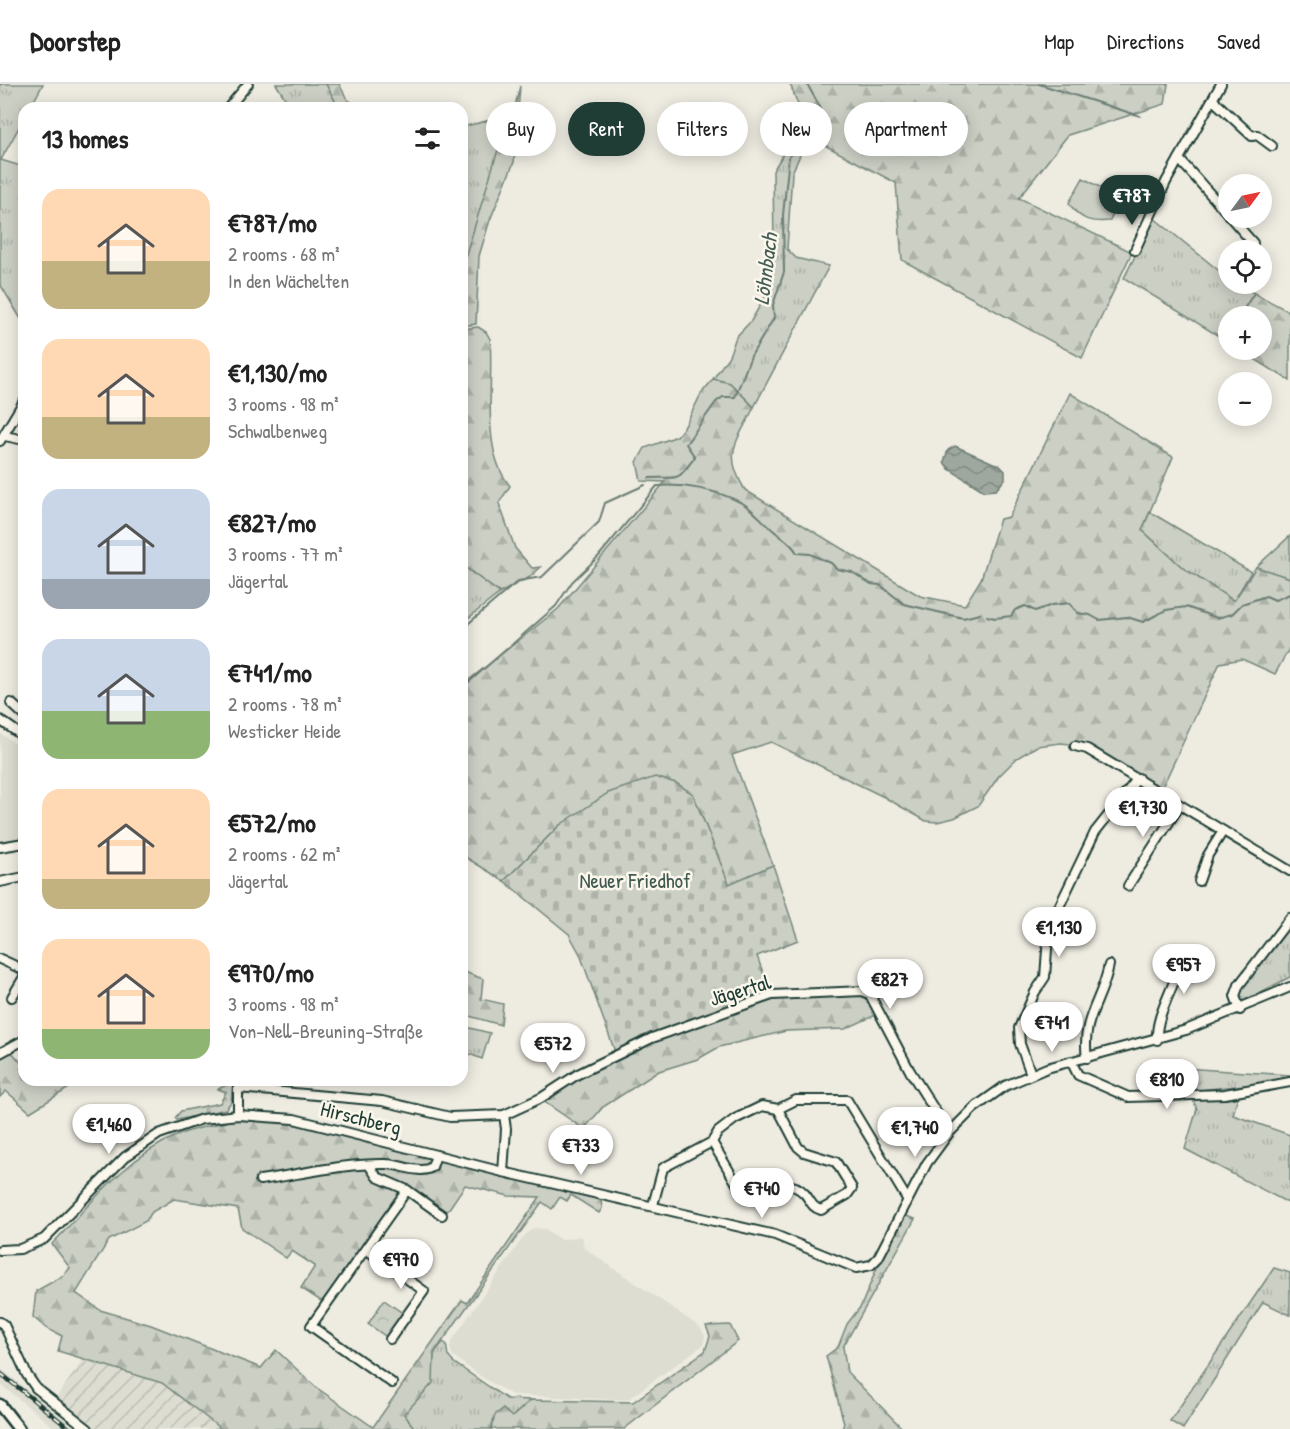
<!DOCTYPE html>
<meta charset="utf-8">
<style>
:root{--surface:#fff;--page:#f6f6f6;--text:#222;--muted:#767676;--line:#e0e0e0;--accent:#1f3d34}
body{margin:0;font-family:"Patrick Hand",sans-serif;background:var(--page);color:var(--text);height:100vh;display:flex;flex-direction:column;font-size:22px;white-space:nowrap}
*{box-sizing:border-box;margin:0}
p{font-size:20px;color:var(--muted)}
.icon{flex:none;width:33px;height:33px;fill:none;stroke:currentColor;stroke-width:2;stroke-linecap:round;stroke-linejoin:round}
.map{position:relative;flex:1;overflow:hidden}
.drawer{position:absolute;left:18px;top:18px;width:450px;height:984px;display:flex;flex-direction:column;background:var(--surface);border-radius:18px;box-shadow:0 3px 15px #0003}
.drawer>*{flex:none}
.guide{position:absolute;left:486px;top:18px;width:570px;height:54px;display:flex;gap:12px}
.needle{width:39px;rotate:57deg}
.fabs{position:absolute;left:1218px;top:90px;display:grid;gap:12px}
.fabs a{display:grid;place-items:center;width:54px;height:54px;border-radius:50%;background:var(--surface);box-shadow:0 3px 15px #0003;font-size:30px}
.price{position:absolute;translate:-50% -51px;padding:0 14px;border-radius:21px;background:#fff;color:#222;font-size:20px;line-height:39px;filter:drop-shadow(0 2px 3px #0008)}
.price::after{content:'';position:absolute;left:50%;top:36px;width:18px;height:14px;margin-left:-9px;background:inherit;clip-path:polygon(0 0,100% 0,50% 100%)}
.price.active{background:var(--accent);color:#fff}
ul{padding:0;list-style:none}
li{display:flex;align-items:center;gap:18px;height:150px;padding:0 24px}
li span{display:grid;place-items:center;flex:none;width:168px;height:120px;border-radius:18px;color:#555}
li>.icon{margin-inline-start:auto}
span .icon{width:72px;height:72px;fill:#fffc;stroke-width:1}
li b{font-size:26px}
h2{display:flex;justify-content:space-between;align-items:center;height:72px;padding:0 24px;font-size:26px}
.tag{padding:0 21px;border-radius:27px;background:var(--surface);box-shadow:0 3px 15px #0003;font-size:21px;line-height:54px}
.tag.active{background:var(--accent);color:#fff}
header{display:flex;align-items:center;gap:36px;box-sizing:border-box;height:84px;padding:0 30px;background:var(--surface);border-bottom:2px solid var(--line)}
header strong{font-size:28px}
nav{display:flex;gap:33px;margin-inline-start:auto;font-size:21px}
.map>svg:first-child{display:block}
.built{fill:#ddddd2}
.industrial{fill:url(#industrial-furrows)}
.grass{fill:url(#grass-tufts);stroke:#75867c;stroke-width:1.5}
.forest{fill:url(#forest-firs);stroke:#75867c;stroke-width:1.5;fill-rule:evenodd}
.cemetery{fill:url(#cemetery-stones);stroke:#75867c;stroke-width:1.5}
.park{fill:url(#park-crowns);stroke:#75867c;stroke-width:1.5}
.pitch{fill:#cbcfc4;stroke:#75867c;stroke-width:1.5}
.water{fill:url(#water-waves);stroke:#6c7d74;stroke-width:1.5}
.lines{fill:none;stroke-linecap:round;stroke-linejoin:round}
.stream{stroke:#6c7d74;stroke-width:2}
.minor-casing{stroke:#1f3d34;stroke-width:12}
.major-casing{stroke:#1f3d34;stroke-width:15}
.minor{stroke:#fbf7ec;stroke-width:8}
.major{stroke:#fbf7ec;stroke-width:10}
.rail-casing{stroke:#1f3d34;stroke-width:4.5}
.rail{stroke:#fbf7ec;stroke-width:2;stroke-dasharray:7;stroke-linecap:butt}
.labels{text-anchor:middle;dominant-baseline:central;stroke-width:5;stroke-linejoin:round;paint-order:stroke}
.park-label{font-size:21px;fill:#415a51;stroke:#fbf7ec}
.street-label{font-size:21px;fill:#1f3d34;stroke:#fbf7ec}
.water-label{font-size:22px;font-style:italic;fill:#455d54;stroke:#fbf7ec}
</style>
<header>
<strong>Doorstep</strong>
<nav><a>Map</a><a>Directions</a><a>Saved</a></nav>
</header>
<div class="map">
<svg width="1290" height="1345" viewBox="0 0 1290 1345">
<defs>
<pattern id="industrial-furrows" width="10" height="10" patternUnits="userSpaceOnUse" patternTransform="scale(1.5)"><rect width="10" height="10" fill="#ddddd2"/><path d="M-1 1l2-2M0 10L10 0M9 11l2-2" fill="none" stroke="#bdbfb5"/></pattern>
<pattern id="grass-tufts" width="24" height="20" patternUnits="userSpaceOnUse" patternTransform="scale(1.5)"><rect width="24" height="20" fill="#cbcfc4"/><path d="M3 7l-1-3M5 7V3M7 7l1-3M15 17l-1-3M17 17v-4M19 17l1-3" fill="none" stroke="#aeb3a9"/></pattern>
<pattern id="forest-firs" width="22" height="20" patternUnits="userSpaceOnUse" patternTransform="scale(1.5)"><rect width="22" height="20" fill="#cbcfc4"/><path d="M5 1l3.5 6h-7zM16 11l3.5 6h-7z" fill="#aeb3a9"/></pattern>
<pattern id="cemetery-stones" width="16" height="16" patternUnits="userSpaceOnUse" patternTransform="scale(1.5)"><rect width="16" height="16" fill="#cbcfc4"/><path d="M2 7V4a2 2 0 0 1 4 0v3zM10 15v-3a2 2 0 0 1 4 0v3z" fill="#aeb3a9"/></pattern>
<pattern id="park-crowns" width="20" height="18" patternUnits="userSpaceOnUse" patternTransform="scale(1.5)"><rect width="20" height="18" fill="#cbcfc4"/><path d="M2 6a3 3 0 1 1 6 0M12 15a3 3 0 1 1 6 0" fill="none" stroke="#aeb3a9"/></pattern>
<pattern id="water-waves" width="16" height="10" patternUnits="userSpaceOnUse" patternTransform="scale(1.5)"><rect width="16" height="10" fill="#9fa89f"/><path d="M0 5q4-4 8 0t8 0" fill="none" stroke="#818a82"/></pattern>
</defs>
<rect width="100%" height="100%" fill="#eeece1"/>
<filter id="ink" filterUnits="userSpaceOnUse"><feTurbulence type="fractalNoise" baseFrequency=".0167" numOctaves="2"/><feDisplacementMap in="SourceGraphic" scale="12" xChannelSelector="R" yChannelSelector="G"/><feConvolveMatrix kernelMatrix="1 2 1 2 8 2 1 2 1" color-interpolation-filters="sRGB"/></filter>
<g filter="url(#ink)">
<g class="built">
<polygon points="0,649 24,666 24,758 0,762"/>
<polygon points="533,1144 545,1145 561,1156 582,1152 584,1164 700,1243 705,1252 703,1261 627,1316 512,1311 483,1294 453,1272 450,1265 451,1258 524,1152"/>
<polygon points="0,1284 21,1301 77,1345 56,1345 0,1300"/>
</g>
<polygon class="industrial" points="84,1275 162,1299 221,1345 93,1345 55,1315"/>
<g class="grass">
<polygon points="0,0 43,0 30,24 24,24 24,34 1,76 24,83 24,240 0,200"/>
<polygon points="276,0 326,0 339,24 283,24 288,19"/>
<polygon points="490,36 507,41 465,174 462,174 462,43"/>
<polygon points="803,36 809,51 792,89 787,165 796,174 829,182 754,323 730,299 713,295 729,272 736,253 751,237 768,208 774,165 773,87"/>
<polygon points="1154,134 1228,194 1228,200 1238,200 1254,209 1239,232 1228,232 1228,250 1225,256 1124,194"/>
<polygon points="1150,428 1251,488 1234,517 1183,484 1142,446"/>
<polygon points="1290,452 1290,494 1256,483"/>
<polygon points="462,481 500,509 462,539"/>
<polygon points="1290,836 1290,893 1249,914 1240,913 1240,902"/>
<polygon points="462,942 490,949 482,975 462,967"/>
<polygon points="1183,984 1290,991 1290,996 1172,1009"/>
<polygon points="1239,1008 1233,1031 1290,1051 1290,1120 1185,1065 1197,1025 1192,1014"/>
<polygon points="1274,1184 1290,1189 1290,1231 1263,1218 1183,1345 1170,1337"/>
<polygon points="443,1258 446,1260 448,1272 453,1278 507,1315 531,1316 512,1333 495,1331 491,1345 415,1345 403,1330 432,1299 434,1269"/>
</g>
<g class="forest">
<polygon points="326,0 339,0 347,15 360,24 339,24"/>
<polygon points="790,0 1168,0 1165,20 1068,51 1019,114 1132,168 1082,274 902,176 896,99 811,54"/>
<polygon points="520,2 514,78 490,136 479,172 476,240 462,242 462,174 465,174 504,46 512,34"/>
<polygon points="1254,209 1290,228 1290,297 1240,266 1262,266 1262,232 1240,232"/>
<path d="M478 243 486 248 490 255C494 300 480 366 510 402L499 419 515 464 532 484 541 483 530 493 500 509 462 481V245Z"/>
<path d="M713 295 730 299 754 323C737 359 722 368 745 406L920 512 965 521 981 495 1000 435 1009 433 1070 309 1173 373 1142 446 1183 484 1234 517 1256 483 1290 494V563L1275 590 1242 575 1220 579 1162 704 1089 662 1061 659 1037 662 1017 674 999 692 978 722 954 734 937 738 926 737 884 713 771 658 732 671 773 781 729 801 693 710 560 741 504 797 462 771V596L465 599 558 525 665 398 641 397 637 378 645 364 677 352 685 342 701 310Z"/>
<polygon points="462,887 483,895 481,915 503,920 501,941 462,930"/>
<polygon points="858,909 867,913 876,931 845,945 786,947 719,963 698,975 659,987 603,1023 584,1045 543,1017 560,1004 660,954 774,914"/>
<polygon points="11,967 24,982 24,996 82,996 30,1028 6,1007 0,1013 0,973"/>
<polygon points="233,998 231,1018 226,1025 177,1036 175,1034 181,1027 220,1019 226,1008 218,1005"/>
<path d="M239 1035 293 1040 601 1116 602 1124 599 1129 571 1111 567 1117 560 1113 552 1125 542 1118 434 1269 433 1299 404 1330 415 1345H221L162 1299 58 1267 62 1252 46 1244 33 1233 36 1207 63 1192 70 1184 52 1160C90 1121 125 1074 176 1052 195 1043 218 1040 239 1035ZM465 1101 509 1112 540 1113 467 1219 462 1216 373 1343 317 1304 276 1266 261 1284 151 1241 100 1226 76 1209 109 1156 146 1137 152 1128 174 1115 238 1125 242 1144 286 1174 292 1167 315 1182 301 1204 330 1223 408 1112 442 1135Z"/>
<polygon points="906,1132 915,1135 843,1263 847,1288 903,1345 842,1345 844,1339 826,1272 838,1263 847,1240 861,1222 876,1186"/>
<polygon points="730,1241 738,1257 624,1345 491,1345 495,1331 503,1325 512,1333 531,1316 633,1318 705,1267 710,1252 706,1242"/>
</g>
<polygon class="cemetery" points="655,693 676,699 693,710 729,800 773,781 798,856 757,872 770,908 649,951 615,968 580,870 569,850 504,797 560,741 608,709"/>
<polygon class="park" points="384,1216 404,1230 388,1254 368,1240"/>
<path class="pitch" d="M1083 94 1120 114 1110 137C1090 139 1080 136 1069 119Z"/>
<polygon class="water" points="955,362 1000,382 1005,387 1005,395 996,406 984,407 949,385 944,378 948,366"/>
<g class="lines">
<g class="stream">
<polyline points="1039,0 1140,32"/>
<path d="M649 394C681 392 675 400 695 373L686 360 716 318 723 313H735L751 272 774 234 773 221 784 188 783 131 789 73 804 45 822 42 820 23 807 0"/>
<polyline points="987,532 995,534 1011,532 1015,526 1025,522 1035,527 1052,521 1069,519 1078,529 1090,531 1099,536 1127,533 1143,538 1166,526 1186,523 1217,534 1232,530 1242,520 1266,512 1275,516 1290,510"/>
<polyline points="462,545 518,497 542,493 599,438 605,419 645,401"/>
<path d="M462 604 556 522 572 498 598 473 657 402C685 400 717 406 742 419 753 425 764 439 774 447 783 455 791 458 797 469L810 470 831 479 837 485 852 488 871 500 880 501 904 520 963 534 980 530"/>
</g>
<defs>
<g id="minor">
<polyline points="1213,16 1252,52 1257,51 1272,62"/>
<polyline points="228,24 248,0"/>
<polyline points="1179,75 1228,130"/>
<polyline points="1231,134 1253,159"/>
<polyline points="1135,166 1166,98 1221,0"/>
<polyline points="5,352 24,356"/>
<polyline points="0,357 24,317"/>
<polyline points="11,619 24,631"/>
<polyline points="0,636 24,653"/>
<polyline points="1075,662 1087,665 1290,787"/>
<polyline points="0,763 24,759"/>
<polyline points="1199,797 1208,771 1223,747"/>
<polyline points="0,798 24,793"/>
<polyline points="1128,802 1180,721"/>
<polyline points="0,875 24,886"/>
<polyline points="12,913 24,893"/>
<polyline points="1240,926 1235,912 1239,901 1290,834"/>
<path d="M1157 956C1155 927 1180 898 1182 866"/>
<polyline points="0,969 24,956"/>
<path d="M1087 974C1081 934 1102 918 1109 881"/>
<polyline points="1071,977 1078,991 1128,1013 1225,1010 1290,998"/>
<polyline points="1031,990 1020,960 1019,944 1035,908 1045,893 1048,852 1056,829 1095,748 1138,694"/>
<polyline points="238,1004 382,1017 450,1033 504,1031 541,1014 578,990 652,954 772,911 863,907 870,911 910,987 949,1049"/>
<polyline points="238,1031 238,996"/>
<path d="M712 1058 746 1115C763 1106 787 1091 805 1110 811 1117 811 1123 821 1126L847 1111 852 1104 836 1078 804 1068 798 1063 778 1025"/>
<polyline points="369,1081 377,1093 407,1106"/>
<polyline points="503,1088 506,1045 504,1031"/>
<path d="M260 1096C302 1090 345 1079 387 1080 400 1080 420 1091 432 1083L436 1071"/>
<polyline points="653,1121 663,1084 712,1058 718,1048 735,1035 762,1022 778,1025 796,1016 847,1016 907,1115"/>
<polyline points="0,1166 20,1165 44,1155 125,1073 159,1050 202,1035 238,1031 294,1035 503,1088 775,1151 856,1184 871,1181 878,1174 927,1079 949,1049 974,1024 1005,1002 1047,984 1186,946 1290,903"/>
<polyline points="367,1166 424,1207 390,1255"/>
<polyline points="0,1238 4,1241 27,1291 36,1304 88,1345"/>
<polyline points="392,1299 311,1242 407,1106 442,1131"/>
</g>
<polyline id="major" points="0,1321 19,1345"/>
</defs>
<use href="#minor" class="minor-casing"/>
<use href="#major" class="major-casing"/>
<use href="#minor" class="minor"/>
<use href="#major" class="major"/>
<defs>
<polyline id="rail" points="0,1289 70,1345"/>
</defs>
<use href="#rail" class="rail-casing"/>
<use href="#rail" class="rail"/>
</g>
</g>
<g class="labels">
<g class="park-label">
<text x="635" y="796">Neuer Friedhof</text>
</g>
<g class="street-label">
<text transform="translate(740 906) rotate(-17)">Jägertal</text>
<text transform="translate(361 1034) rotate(14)">Hirschberg</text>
</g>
<g class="water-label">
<text transform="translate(765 185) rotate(-83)">Löhnbach</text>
</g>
</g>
</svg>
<div class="fabs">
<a><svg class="needle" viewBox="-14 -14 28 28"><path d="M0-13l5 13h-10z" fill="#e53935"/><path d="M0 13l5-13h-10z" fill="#767676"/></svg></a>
<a><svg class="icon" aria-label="locate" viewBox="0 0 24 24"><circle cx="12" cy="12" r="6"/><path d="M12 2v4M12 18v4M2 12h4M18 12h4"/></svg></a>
<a>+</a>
<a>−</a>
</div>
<b class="price active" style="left:1132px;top:142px">€787</b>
<b class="price" style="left:1143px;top:754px">€1,730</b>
<b class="price" style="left:1059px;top:874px">€1,130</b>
<b class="price" style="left:1184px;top:911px">€957</b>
<b class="price" style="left:890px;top:926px">€827</b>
<b class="price" style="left:1052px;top:969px">€741</b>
<b class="price" style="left:553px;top:990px">€572</b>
<b class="price" style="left:1167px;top:1026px">€810</b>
<b class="price" style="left:109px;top:1071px">€1,460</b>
<b class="price" style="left:915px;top:1074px">€1,740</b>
<b class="price" style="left:581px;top:1092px">€733</b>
<b class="price" style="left:762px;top:1135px">€740</b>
<b class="price" style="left:401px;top:1206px">€970</b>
<div class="guide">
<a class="tag">Buy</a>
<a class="tag active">Rent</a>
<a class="tag">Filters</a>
<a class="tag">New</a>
<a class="tag">Apartment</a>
</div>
<section class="drawer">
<h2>13 homes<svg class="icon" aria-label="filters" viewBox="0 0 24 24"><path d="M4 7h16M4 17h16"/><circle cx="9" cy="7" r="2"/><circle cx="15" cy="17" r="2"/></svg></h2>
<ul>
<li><span style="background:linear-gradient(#ffd9b3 60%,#c2b280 0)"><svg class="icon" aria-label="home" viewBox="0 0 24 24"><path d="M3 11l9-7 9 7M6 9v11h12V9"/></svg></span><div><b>€787/mo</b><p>2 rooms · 68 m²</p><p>In den Wächelten</p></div></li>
<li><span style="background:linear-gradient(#ffd9b3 65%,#c2b280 0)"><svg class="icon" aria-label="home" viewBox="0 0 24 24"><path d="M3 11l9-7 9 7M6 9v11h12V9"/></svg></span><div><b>€1,130/mo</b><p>3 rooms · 98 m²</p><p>Schwalbenweg</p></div></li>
<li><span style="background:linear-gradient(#c9d6e8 75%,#9aa5b1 0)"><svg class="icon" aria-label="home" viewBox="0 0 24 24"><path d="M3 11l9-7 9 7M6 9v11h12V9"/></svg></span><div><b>€827/mo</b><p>3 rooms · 77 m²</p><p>Jägertal</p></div></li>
<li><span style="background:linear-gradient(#c9d6e8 60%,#8fb573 0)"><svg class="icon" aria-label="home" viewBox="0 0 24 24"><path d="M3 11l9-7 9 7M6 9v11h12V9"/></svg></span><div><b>€741/mo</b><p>2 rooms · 78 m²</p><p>Westicker Heide</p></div></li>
<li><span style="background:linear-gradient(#ffd9b3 75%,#c2b280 0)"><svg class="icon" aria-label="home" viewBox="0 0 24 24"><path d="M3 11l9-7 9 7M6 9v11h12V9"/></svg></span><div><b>€572/mo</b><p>2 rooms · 62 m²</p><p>Jägertal</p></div></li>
<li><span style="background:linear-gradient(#ffd9b3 75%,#8fb573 0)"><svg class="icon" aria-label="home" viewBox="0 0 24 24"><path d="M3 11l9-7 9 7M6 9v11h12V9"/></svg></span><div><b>€970/mo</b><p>3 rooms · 98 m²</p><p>Von-Nell-Breuning-Straße</p></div></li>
</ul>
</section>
</div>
